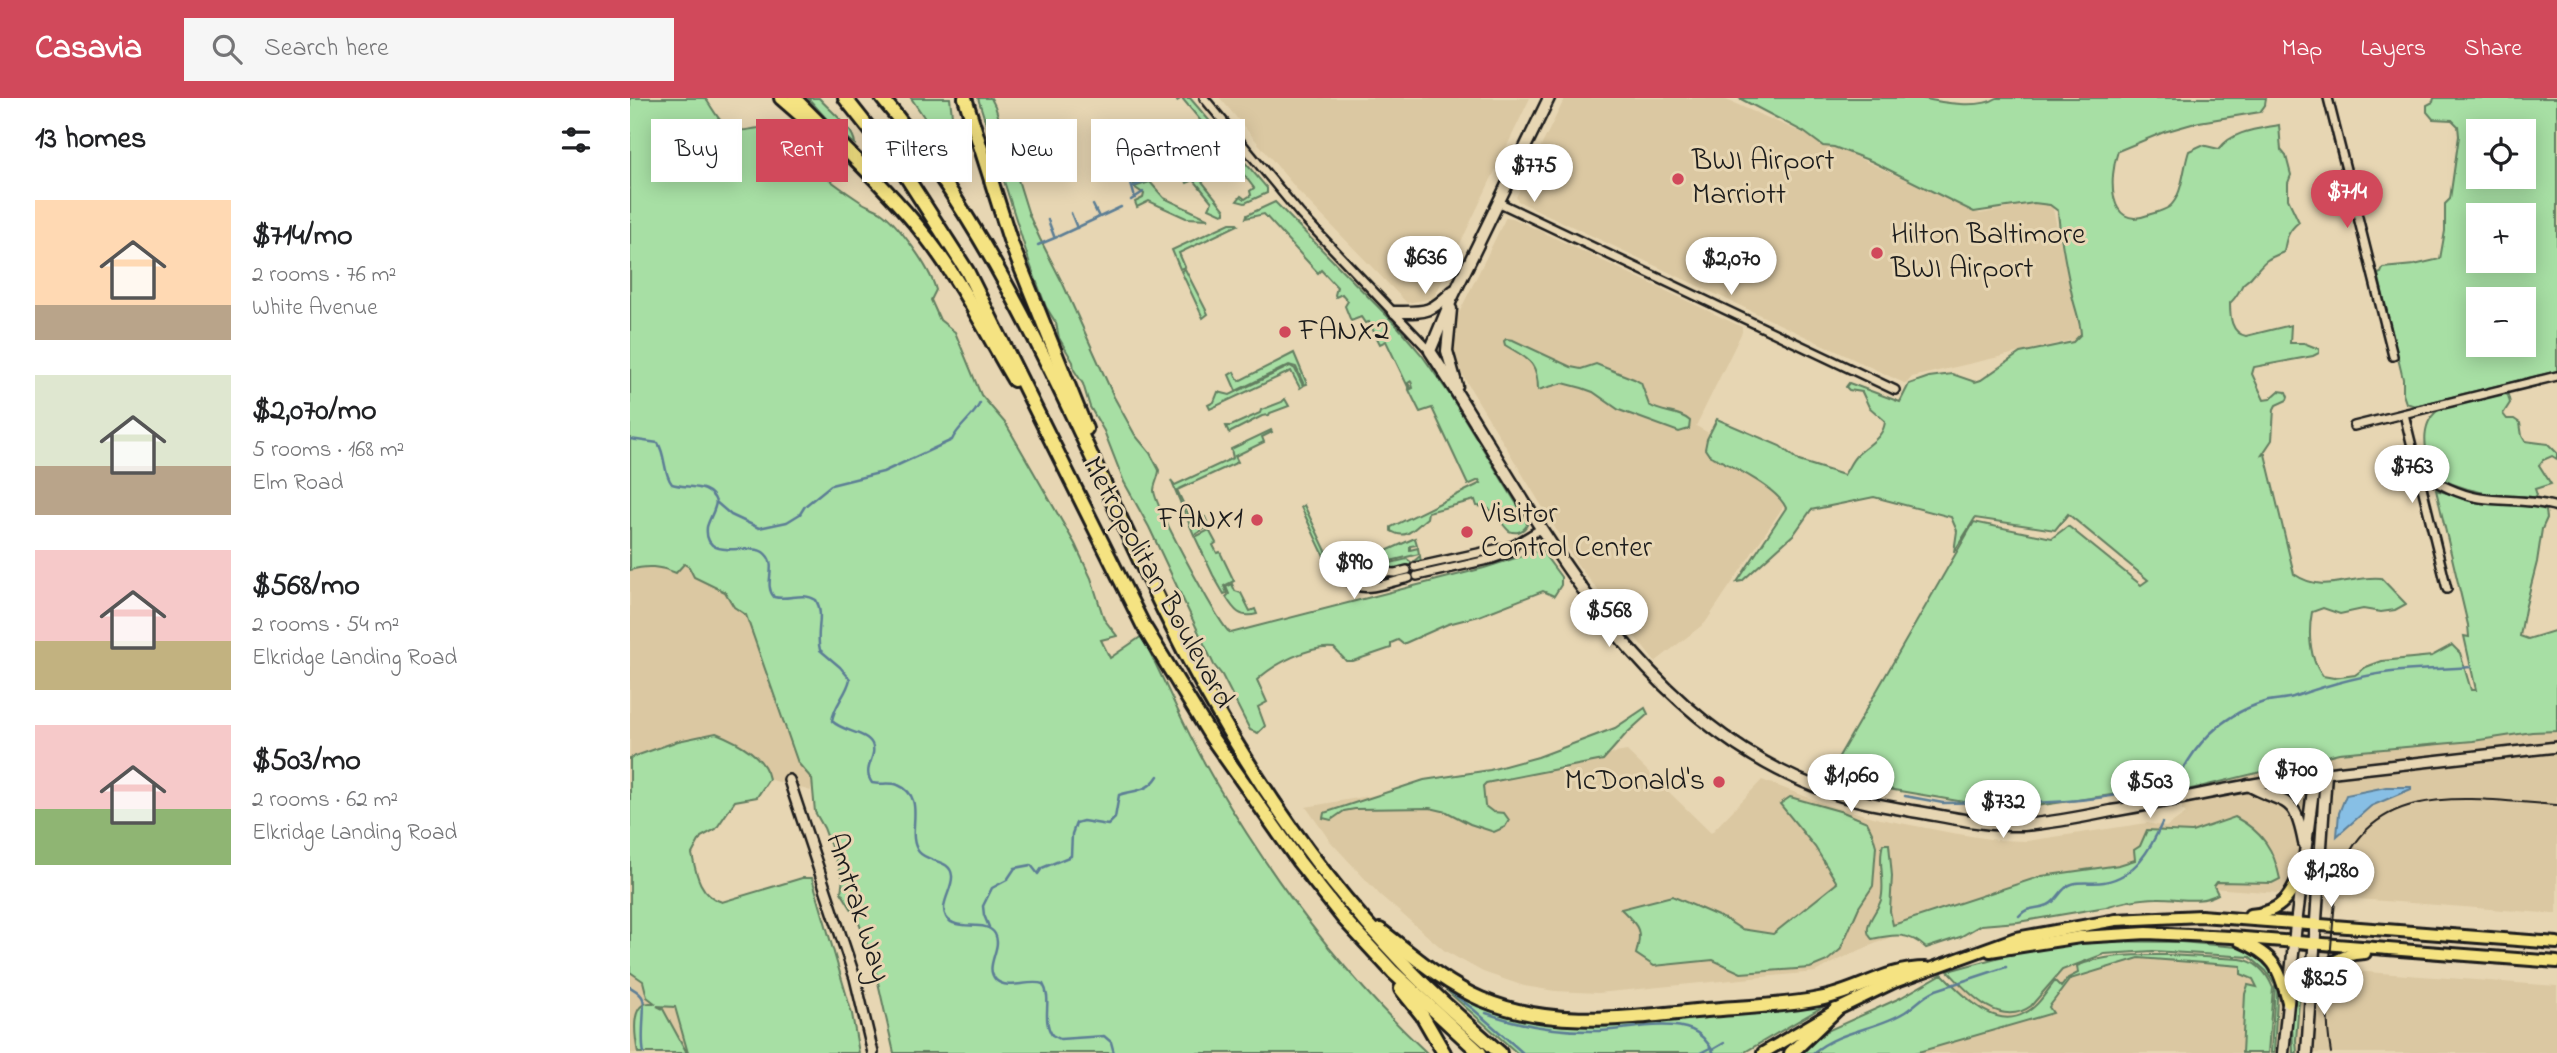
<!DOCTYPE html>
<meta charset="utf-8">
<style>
:root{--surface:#fff;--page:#f6f6f6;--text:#202124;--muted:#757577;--accent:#d1495b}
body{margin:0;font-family:"Indie Flower",sans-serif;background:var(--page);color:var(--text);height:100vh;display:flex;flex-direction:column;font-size:26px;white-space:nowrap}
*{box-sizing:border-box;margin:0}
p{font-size:23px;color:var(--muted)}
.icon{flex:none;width:38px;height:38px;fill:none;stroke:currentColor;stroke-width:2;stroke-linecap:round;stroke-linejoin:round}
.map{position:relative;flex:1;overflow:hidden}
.details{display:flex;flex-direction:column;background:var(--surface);width:630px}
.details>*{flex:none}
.hud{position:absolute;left:21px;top:21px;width:665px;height:63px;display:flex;gap:14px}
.tools{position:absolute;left:1836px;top:21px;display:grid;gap:14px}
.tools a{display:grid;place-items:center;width:70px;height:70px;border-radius:0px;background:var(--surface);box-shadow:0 4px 18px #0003;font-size:35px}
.price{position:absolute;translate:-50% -60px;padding:0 16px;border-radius:24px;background:#fff;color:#222;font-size:23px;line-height:46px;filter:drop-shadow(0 2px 4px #0008)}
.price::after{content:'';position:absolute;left:50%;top:42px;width:21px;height:16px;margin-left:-10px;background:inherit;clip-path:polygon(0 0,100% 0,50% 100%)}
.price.on{background:var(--accent);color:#fff}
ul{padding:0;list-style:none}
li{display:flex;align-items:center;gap:21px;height:175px;padding:0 35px}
li span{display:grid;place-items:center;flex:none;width:196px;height:140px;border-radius:0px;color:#555}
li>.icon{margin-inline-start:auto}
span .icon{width:84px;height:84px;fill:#fffc;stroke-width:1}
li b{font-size:30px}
h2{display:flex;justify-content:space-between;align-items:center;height:84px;padding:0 35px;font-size:30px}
.pill{padding:0 24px;border-radius:0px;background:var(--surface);box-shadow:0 4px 18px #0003;font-size:24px;line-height:63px}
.pill.on{background:var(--accent);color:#fff}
header{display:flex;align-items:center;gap:42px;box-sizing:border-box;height:98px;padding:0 35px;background:var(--accent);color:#fff}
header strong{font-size:33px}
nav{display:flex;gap:38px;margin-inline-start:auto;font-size:24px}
.search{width:490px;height:63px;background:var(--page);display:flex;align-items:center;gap:18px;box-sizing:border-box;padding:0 24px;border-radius:0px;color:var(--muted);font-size:26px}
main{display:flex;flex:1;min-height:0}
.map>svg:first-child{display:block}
.built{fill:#dbc8a2}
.green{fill:#a7dfa4;stroke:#627e60;stroke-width:2;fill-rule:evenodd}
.water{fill:#87bfe5;stroke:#5c7e95;stroke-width:2}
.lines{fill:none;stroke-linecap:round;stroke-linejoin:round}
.stream{stroke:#5c7e95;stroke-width:2.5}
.minor-casing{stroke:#1c1c1c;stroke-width:12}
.tertiary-casing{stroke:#1c1c1c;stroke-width:14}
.secondary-casing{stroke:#1c1c1c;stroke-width:15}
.primary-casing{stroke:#1c1c1c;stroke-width:16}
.motorway-casing{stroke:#1c1c1c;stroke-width:18}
.minor{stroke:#e7d6b3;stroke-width:7}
.tertiary{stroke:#e7d6b3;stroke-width:9}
.secondary{stroke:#e7d6b3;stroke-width:10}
.primary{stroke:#f5e382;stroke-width:10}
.motorway{stroke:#f5e382;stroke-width:12}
.tram{stroke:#1c1c1c;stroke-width:2}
.poi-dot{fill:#d1495b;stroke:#e7d6b3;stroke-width:2.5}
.labels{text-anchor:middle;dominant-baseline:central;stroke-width:6;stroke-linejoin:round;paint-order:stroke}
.poi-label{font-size:30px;fill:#1c1c1c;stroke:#e7d6b3;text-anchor:start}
.street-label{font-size:30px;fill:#1c1c1c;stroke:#e7d6b3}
</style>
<header>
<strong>Casavia</strong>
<div class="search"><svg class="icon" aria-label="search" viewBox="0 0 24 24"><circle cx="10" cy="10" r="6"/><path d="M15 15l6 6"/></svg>Search here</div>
<nav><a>Map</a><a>Layers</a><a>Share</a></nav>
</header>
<main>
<section class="details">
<h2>13 homes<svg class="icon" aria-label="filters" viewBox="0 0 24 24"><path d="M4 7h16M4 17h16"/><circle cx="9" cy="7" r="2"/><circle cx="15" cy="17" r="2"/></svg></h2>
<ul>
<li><span style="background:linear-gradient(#ffd9b3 75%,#b9a48a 0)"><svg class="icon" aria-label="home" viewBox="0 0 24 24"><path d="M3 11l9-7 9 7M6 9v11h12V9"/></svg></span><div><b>$714/mo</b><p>2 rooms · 76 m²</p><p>White Avenue</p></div></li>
<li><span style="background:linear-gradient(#dfe7d0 65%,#b9a48a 0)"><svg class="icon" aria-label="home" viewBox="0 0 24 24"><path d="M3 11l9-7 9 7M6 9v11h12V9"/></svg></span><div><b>$2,070/mo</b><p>5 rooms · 168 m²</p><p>Elm Road</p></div></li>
<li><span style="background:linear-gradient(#f6c9c9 65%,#c2b280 0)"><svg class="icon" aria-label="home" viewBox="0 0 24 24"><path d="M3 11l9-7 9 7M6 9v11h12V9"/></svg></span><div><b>$568/mo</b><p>2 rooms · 54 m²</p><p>Elkridge Landing Road</p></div></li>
<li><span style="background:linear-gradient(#f6c9c9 60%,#8fb573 0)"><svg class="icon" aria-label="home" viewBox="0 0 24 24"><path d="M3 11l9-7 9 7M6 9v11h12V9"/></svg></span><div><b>$503/mo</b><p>2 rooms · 62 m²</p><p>Elkridge Landing Road</p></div></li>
</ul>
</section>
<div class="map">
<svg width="1927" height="955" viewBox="0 0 1927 955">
<rect width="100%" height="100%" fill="#e7d6b3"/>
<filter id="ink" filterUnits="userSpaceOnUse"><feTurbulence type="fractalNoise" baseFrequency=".0143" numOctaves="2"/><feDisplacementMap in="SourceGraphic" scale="14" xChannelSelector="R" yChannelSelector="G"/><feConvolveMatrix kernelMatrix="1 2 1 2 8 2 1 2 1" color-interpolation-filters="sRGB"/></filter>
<g filter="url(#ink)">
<g class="built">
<polygon points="590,0 900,0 804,200 777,205 670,95"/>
<polygon points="935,0 1092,0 1189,42 1350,116 1421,102 1451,240 1282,279 1276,286 888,103 886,99"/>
<polygon points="876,119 883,120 1112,229 1112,234 1066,328 1165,383 1161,397 1075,525 1025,564 947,466 825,265 823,249 828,217"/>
<polygon points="38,450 123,512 182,677 181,693 131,679 0,669 0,459"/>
<polygon points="1927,630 1927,816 1568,789 1275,833 1223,855 1185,874 968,895 925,893 894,888 853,874 815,853 750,797 700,743 676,709 997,653 1081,735 1132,682 1198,707 1250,721 1322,735 1367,742 1397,743 1517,725 1536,729 1556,715 1552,712 1553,693 1709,655 1869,639"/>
<polygon points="1486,859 1613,865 1927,888 1927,955 1183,955 1319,888 1356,878 1440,862"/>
<polygon points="0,867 36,898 71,955 0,955"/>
</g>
<g class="green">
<path d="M0 0H75C82 9 86 19 94 26 110 41 127 24 145 32 157 37 162 51 171 59 190 75 211 91 231 104 237 108 245 110 251 114 269 127 300 170 306 192L301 202 310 222 325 234 351 297 376 326 445 446 461 480 474 521 487 538 471 542 480 560 512 538C536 586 557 636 584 682 642 781 712 876 797 955H264L243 862 227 820 211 794 213 781 194 730 185 714 182 681 168 665 116 517 104 509 95 494 64 479 59 469 54 466 46 475C29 468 17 467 0 472Z"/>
<path d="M178 0H189C200 13 224 30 225 46L208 34Z"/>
<polygon points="281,0 320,0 324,35 316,41 307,38"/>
<path d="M348 0H361L365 8 399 117 410 141 433 186 484 299 505 337 520 355 529 372C529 379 524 386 524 393 526 410 585 518 598 533L601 535 620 530 854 470 911 452 931 479V487L924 498 913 493 849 518 818 526 773 546 768 542 761 545V550L723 563H716L704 550C680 547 644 566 627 582L637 604 628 609 635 628 628 635 620 632 592 577 584 567 519 429 494 384 474 333 460 309 453 286 444 272 443 264 429 240 426 225 416 209 400 166Z"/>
<polygon points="546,0 560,0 637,90 637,95 615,105 607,103 611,98 615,101 621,97 620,93 624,90 592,48 586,51 589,45 552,0 547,3"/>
<path d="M1109 0H1292C1312 5 1350 11 1367 0H1636L1635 7 1630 14 1569 24 1534 34 1488 53C1479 78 1477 133 1518 117 1524 115 1533 113 1539 109 1553 98 1553 70 1559 53L1572 47 1589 51C1602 33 1628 31 1649 27L1651 52 1656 58 1661 77 1658 85V101L1669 124C1658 133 1656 140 1654 154 1634 162 1635 163 1622 178 1621 180 1614 185 1613 186 1609 193 1607 199 1600 205 1600 219 1601 235 1616 238L1661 227 1660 245H1674L1689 251V255L1683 258 1624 269 1622 276 1634 302 1640 301 1649 293 1656 294 1658 299 1657 302 1646 307 1644 311 1642 342 1632 357 1635 356 1664 476C1694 497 1719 477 1751 480L1776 506 1765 512 1751 514 1733 511 1710 516 1693 510 1682 514C1678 535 1679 561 1693 578L1704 580 1725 577 1736 569 1752 563 1802 558 1822 547 1830 555 1841 592H1846L1834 538 1839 539 1838 527 1806 392 1845 403 1910 409 1916 413 1917 420 1912 431 1907 464 1895 511 1890 538 1898 541 1927 532V633L1902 634 1843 643 1709 655 1553 693 1554 686 1534 689 1531 682 1509 693 1399 709H1363L1258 691 1200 674 1344 424 1422 440 1438 428 1511 487 1518 482 1438 416 1425 432 1345 420 1324 454 1327 433 1321 419 1244 399 1181 412 1164 436 1112 483 1107 484 1156 410C1147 389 1099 367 1079 357L1075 351 1077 341 1087 321 1150 348 1169 363 1214 377C1218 371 1221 363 1226 358 1237 347 1254 340 1255 323L1239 309 1232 294 1219 292 1216 289 1219 285 1270 304 1279 286 1299 279 1322 276 1345 284 1351 282 1390 255 1443 244 1451 236C1450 222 1445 211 1442 197 1436 169 1430 141 1428 113L1420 107 1404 105 1344 114 1241 63 1204 49 1193 48 1174 34Z"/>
<path d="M1804 0H1927V273L1785 308 1776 305 1773 296V281L1748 176 1751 175 1753 170 1784 167 1810 161 1815 133V106L1820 101 1829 38 1828 28 1822 22 1803 21 1797 14V7L1803 4ZM1894 33V79H1848V33ZM1894 117V163H1848V117ZM1894 201V247H1848V201Z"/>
<polygon points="479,37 482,37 517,80 504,87 496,68 499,83"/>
<polygon points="554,77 558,80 570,81 595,112 595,115 592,116 579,110 582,104 564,82 557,85"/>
<polygon points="520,84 534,100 579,121 556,120 519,103 507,109 505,104 513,100 514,96 504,89"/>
<path d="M645 104 768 229 791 256 820 297 896 421 897 427C893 434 886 436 879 433 867 422 867 409 847 408L845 402 798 414 797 420C784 430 777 443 761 433V429L851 385 849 382 838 387 802 310 790 314 779 292 783 290 781 283 778 285 781 290 779 291 756 243 750 246 739 224 735 225 731 219 721 223 715 208 718 203 712 196 706 199 705 197 707 189 691 172 688 175 634 116 616 120 617 117Z"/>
<polygon points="600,125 606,125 608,127 549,155 555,169 550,171 542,152"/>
<polygon points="555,171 578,216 573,220 551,173"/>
<path d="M876 241 883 242 941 269 951 271 966 266 1004 281 1011 285 1019 307C1033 316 1049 313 1060 323L1059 331 1049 334 989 312 963 294 952 290 933 285 908 292C908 263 898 261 875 247L874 243Z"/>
<polygon points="664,255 677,286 674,287 666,269 659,267 606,293 599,277 604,274 609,283"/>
<polygon points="660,268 665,271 673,288 670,290 661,273 580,311 578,307 584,304 588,294 600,297"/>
<path d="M1872 295 1878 297 1880 305 1873 316 1877 321H1884L1890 325 1892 338 1895 343 1918 346 1927 355V361L1922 358 1913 362 1909 367 1921 386 1905 391 1907 397 1904 400C1867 398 1832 394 1800 375 1796 353 1788 325 1810 311Z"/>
<polygon points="655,301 659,308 640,315 639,317 632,318 599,335 596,328 601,328 630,315 631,312 652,304"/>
<polygon points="641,332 642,334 632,339 634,344 605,358 608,364 547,392 562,424 575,419 579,428 564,437 541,382 545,387 603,360 601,351"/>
<polygon points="674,407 696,453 705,451 709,466 706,478 703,477 671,409"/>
<polygon points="579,432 586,445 583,447 587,455 590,454 604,483 594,488 597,495 594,496 583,477 565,439"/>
<polygon points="785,440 787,447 780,448 780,452 788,450 789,456 756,464 749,448 754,454"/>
<path d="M746 448 756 466 777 461 782 465 790 458 791 465C781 468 766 473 756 471 739 469 739 454 718 459L716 456 729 450 731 454Z"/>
<path d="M602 486 605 493 611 495 620 513 625 511 627 516C610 521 604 512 596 499L599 496 596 489Z"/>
<polygon points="1015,610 1018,616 996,636 973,662 856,685 853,688 855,708 863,714 874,715 879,722 875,729 864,734 840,726 817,714 800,710 725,711 714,713 701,722 693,720 694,715 794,682 860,672 908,659 985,630"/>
<path d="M86 635C106 643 135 657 139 681L127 699 105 703 86 731 71 739 62 756C66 776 70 798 92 804L172 780H182L222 916 229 955H58L45 909 27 908 33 911 57 955H8C4 934 0 899 26 906L17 899 13 883 0 874V660L48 643Z"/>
<path d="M1160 699 1213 714 1237 724 1242 734 1246 748 1243 788 1229 809 1210 852 1197 863 1180 870 1111 875 1083 862 1024 868 1006 856C1013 831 1008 828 991 811L1042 798 1097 822 1111 831 1143 836 1207 785 1185 749 1150 706Z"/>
<path d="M1605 719C1633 734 1644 752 1650 781L1642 785 1587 784 1584 788 1588 796C1568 807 1548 799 1527 800 1512 800 1490 804 1476 809L1388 824 1351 827 1330 839 1296 850C1279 834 1264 836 1242 841 1230 829 1247 815 1251 802 1256 783 1247 764 1253 746H1259L1262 778 1260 813 1263 827 1412 778 1489 767 1505 762 1504 752 1510 748 1517 732 1562 734Z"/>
<path d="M1455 843 1551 844 1618 850 1638 863 1648 882 1644 955H1641L1645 887 1636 873 1620 859 1523 853 1474 856 1432 872 1401 908C1369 931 1338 894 1318 873L1396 852Z"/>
<path d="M1537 857 1610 861C1626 863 1637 875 1643 890L1638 955H1612L1615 896 1618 887 1627 889 1623 881 1611 876V868L1509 860 1440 881 1419 909 1423 915 1285 955H1168L1197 933 1270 900 1312 876C1332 895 1363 933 1395 915 1408 909 1416 894 1425 883L1431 889 1438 880 1448 875 1447 868C1476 856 1506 857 1537 857Z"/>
<polygon points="1666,875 1671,877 1666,942 1667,955 1663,955 1662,922"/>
<polygon points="805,882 899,921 1192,905 1194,908 1113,955 887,955"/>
</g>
<polygon class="water" points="1756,689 1781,689 1781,691 1741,708 1707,738 1709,715 1716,697"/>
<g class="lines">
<g class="stream">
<polyline points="496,68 505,100"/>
<polyline points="502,89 518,82"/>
<polyline points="501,102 513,94"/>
<polyline points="463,107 469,119"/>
<polyline points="441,115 447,130"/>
<polyline points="418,122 424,138"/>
<polyline points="429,138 491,109"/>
<polyline points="408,147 427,139"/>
<path d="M0 341 28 345C36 358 33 375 42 386 58 391 80 385 86 404 85 413 79 421 77 429 73 465 118 444 133 454 150 466 132 485 144 499 159 503 172 493 186 502 195 517 185 535 190 552L210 569 220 581C217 596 204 607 202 623 213 634 236 634 242 646 248 659 231 670 242 685 250 687 260 684 268 687 299 700 274 735 289 754 298 765 321 761 322 778 323 791 309 806 316 819 326 835 356 820 365 836 373 850 353 869 366 882 378 893 399 881 413 886 423 902 411 920 422 937L430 941 474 938 481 944 484 955"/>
<path d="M86 404 101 417 129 430 157 424 170 416 175 408 201 387 253 374 322 342C329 327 343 320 350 305"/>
<path d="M1546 687C1562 648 1591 618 1631 605 1641 601 1653 602 1663 599 1697 587 1734 576 1771 573 1794 571 1818 571 1841 569"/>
<polyline points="1275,698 1313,705 1364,704"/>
<path d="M1390 705C1443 705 1494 698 1546 685"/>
<path d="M1389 818C1397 808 1406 812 1418 807 1428 803 1431 789 1442 786 1452 783 1464 786 1474 784 1505 779 1521 750 1532 725"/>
<path d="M359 829 354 817 353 808 362 790 377 782 385 770 401 767 408 776 412 770 441 758 442 736 446 725 453 723 478 727 485 720 489 697C504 692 518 694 528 678"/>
<path d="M0 889C5 892 11 895 13 901 16 908 10 939 14 955"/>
<polyline points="814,889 843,911 893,955"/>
<path d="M856 915C892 928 931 934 969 933 996 932 1037 922 1062 932 1072 936 1079 946 1084 955"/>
<polyline points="1082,952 1094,945"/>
<polyline points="1070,955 1080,950"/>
<path d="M1183 955C1210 932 1246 932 1275 914 1286 907 1294 897 1306 892L1376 869"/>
</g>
<defs>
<g id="minor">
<polyline points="574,0 671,117 800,253"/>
<polyline points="1698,0 1763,258"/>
<polyline points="870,105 1265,292"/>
<polyline points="1774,316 1817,491"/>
<polyline points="1724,328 1927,278"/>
<path d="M1788 374C1807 385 1829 397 1850 400 1876 404 1901 401 1927 409"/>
<path d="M711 453C712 507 746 487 779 480"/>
<polyline points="711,454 718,462 752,474 765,475 777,472"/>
<polyline points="785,469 884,447 912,430"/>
<polyline points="787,478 862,461 882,454 884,447"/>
</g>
<g id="tertiary">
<polyline points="1696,675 1927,649"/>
<polyline points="159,682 225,880 243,955"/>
</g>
<g id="secondary">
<path d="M919 0 822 200 800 253C909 418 1000 624 1200 694 1227 704 1255 708 1282 713 1319 719 1356 728 1393 727 1422 725 1452 719 1481 713 1553 701 1624 684 1696 675L1677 955"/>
<polyline points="821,211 817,253 827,288"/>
<path d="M764 214C796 214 799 216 823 193"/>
<path d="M1618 687C1657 709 1664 694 1674 745"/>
<polyline points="1653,955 1666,826 1685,676"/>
</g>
<g id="primary">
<path d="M1620 817C1654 814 1661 797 1673 769"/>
<path d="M1610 843C1644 857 1649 869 1658 904"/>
<polyline points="1360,853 1450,839 1517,835 1601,839 1927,864"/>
<path d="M1680 900C1687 872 1706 856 1735 855"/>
<polyline points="1133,955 1206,912 1264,884 1386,840 1486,822 1571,818 1927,845"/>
</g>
<g id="motorway">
<polyline points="151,0 174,20"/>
<path d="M164 0C209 46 258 90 297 140 331 184 356 234 384 282"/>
<polyline points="215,0 272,72 337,173 513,527 582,640 669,764 714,821 763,874 850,955"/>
<path d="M252 0C378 152 449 338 534 513 596 640 675 763 773 865 803 897 837 926 870 955"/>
<polyline points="335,0 381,145 456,331"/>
<path d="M750 832C783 857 812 884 851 901 924 932 1001 919 1077 912 1114 909 1153 908 1189 901 1228 894 1255 871 1296 871"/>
<polyline points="771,891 792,917 814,955"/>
<polyline points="1161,955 1206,912"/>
</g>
</defs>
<use href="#minor" class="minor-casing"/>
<use href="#tertiary" class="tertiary-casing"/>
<use href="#secondary" class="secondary-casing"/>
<use href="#primary" class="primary-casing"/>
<use href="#motorway" class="motorway-casing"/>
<use href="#minor" class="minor"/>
<use href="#tertiary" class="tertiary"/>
<use href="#secondary" class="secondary"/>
<use href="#primary" class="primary"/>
<use href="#motorway" class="motorway"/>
<path class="tram" d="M1701 955C1694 916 1699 876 1702 837 1704 817 1704 798 1710 779 1739 678 1848 702 1927 707"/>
</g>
</g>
<g class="poi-dot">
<circle cx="1048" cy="81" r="7"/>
<circle cx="1247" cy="155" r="7"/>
<circle cx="655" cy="234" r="7"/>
<circle cx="627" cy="422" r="7"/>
<circle cx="837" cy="434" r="7"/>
<circle cx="1089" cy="684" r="7"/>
</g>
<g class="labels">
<g class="poi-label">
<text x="1062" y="64">BWI Airport<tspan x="1062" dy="34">Marriott</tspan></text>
<text x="1261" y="138">Hilton Baltimore<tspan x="1261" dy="34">BWI Airport</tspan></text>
<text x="669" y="234">FANX2</text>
<text x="851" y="417">Visitor<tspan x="851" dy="34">Control Center</tspan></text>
<text x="613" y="422" text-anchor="end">FANX1</text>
<text x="1075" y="684" text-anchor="end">McDonald's</text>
</g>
<g class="street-label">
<text transform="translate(527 485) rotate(61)">Metropolitan Boulevard</text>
<text transform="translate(227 810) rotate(72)">Amtrak Way</text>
</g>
</g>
</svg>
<div class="tools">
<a><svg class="icon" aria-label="locate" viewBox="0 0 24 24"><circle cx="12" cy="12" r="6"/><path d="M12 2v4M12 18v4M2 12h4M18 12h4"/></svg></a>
<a>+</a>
<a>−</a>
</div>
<b class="price" style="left:904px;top:106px">$775</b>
<b class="price on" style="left:1717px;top:132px">$714</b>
<b class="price" style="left:795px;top:198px">$636</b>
<b class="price" style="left:1101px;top:199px">$2,070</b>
<b class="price" style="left:1782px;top:407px">$763</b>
<b class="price" style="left:724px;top:503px">$990</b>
<b class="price" style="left:979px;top:551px">$568</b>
<b class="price" style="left:1666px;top:710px">$700</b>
<b class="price" style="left:1221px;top:716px">$1,060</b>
<b class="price" style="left:1520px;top:722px">$503</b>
<b class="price" style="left:1373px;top:742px">$732</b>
<b class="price" style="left:1701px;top:811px">$1,280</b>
<b class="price" style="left:1694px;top:919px">$825</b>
<div class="hud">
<a class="pill">Buy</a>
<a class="pill on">Rent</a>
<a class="pill">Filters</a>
<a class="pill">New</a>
<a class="pill">Apartment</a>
</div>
</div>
</main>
